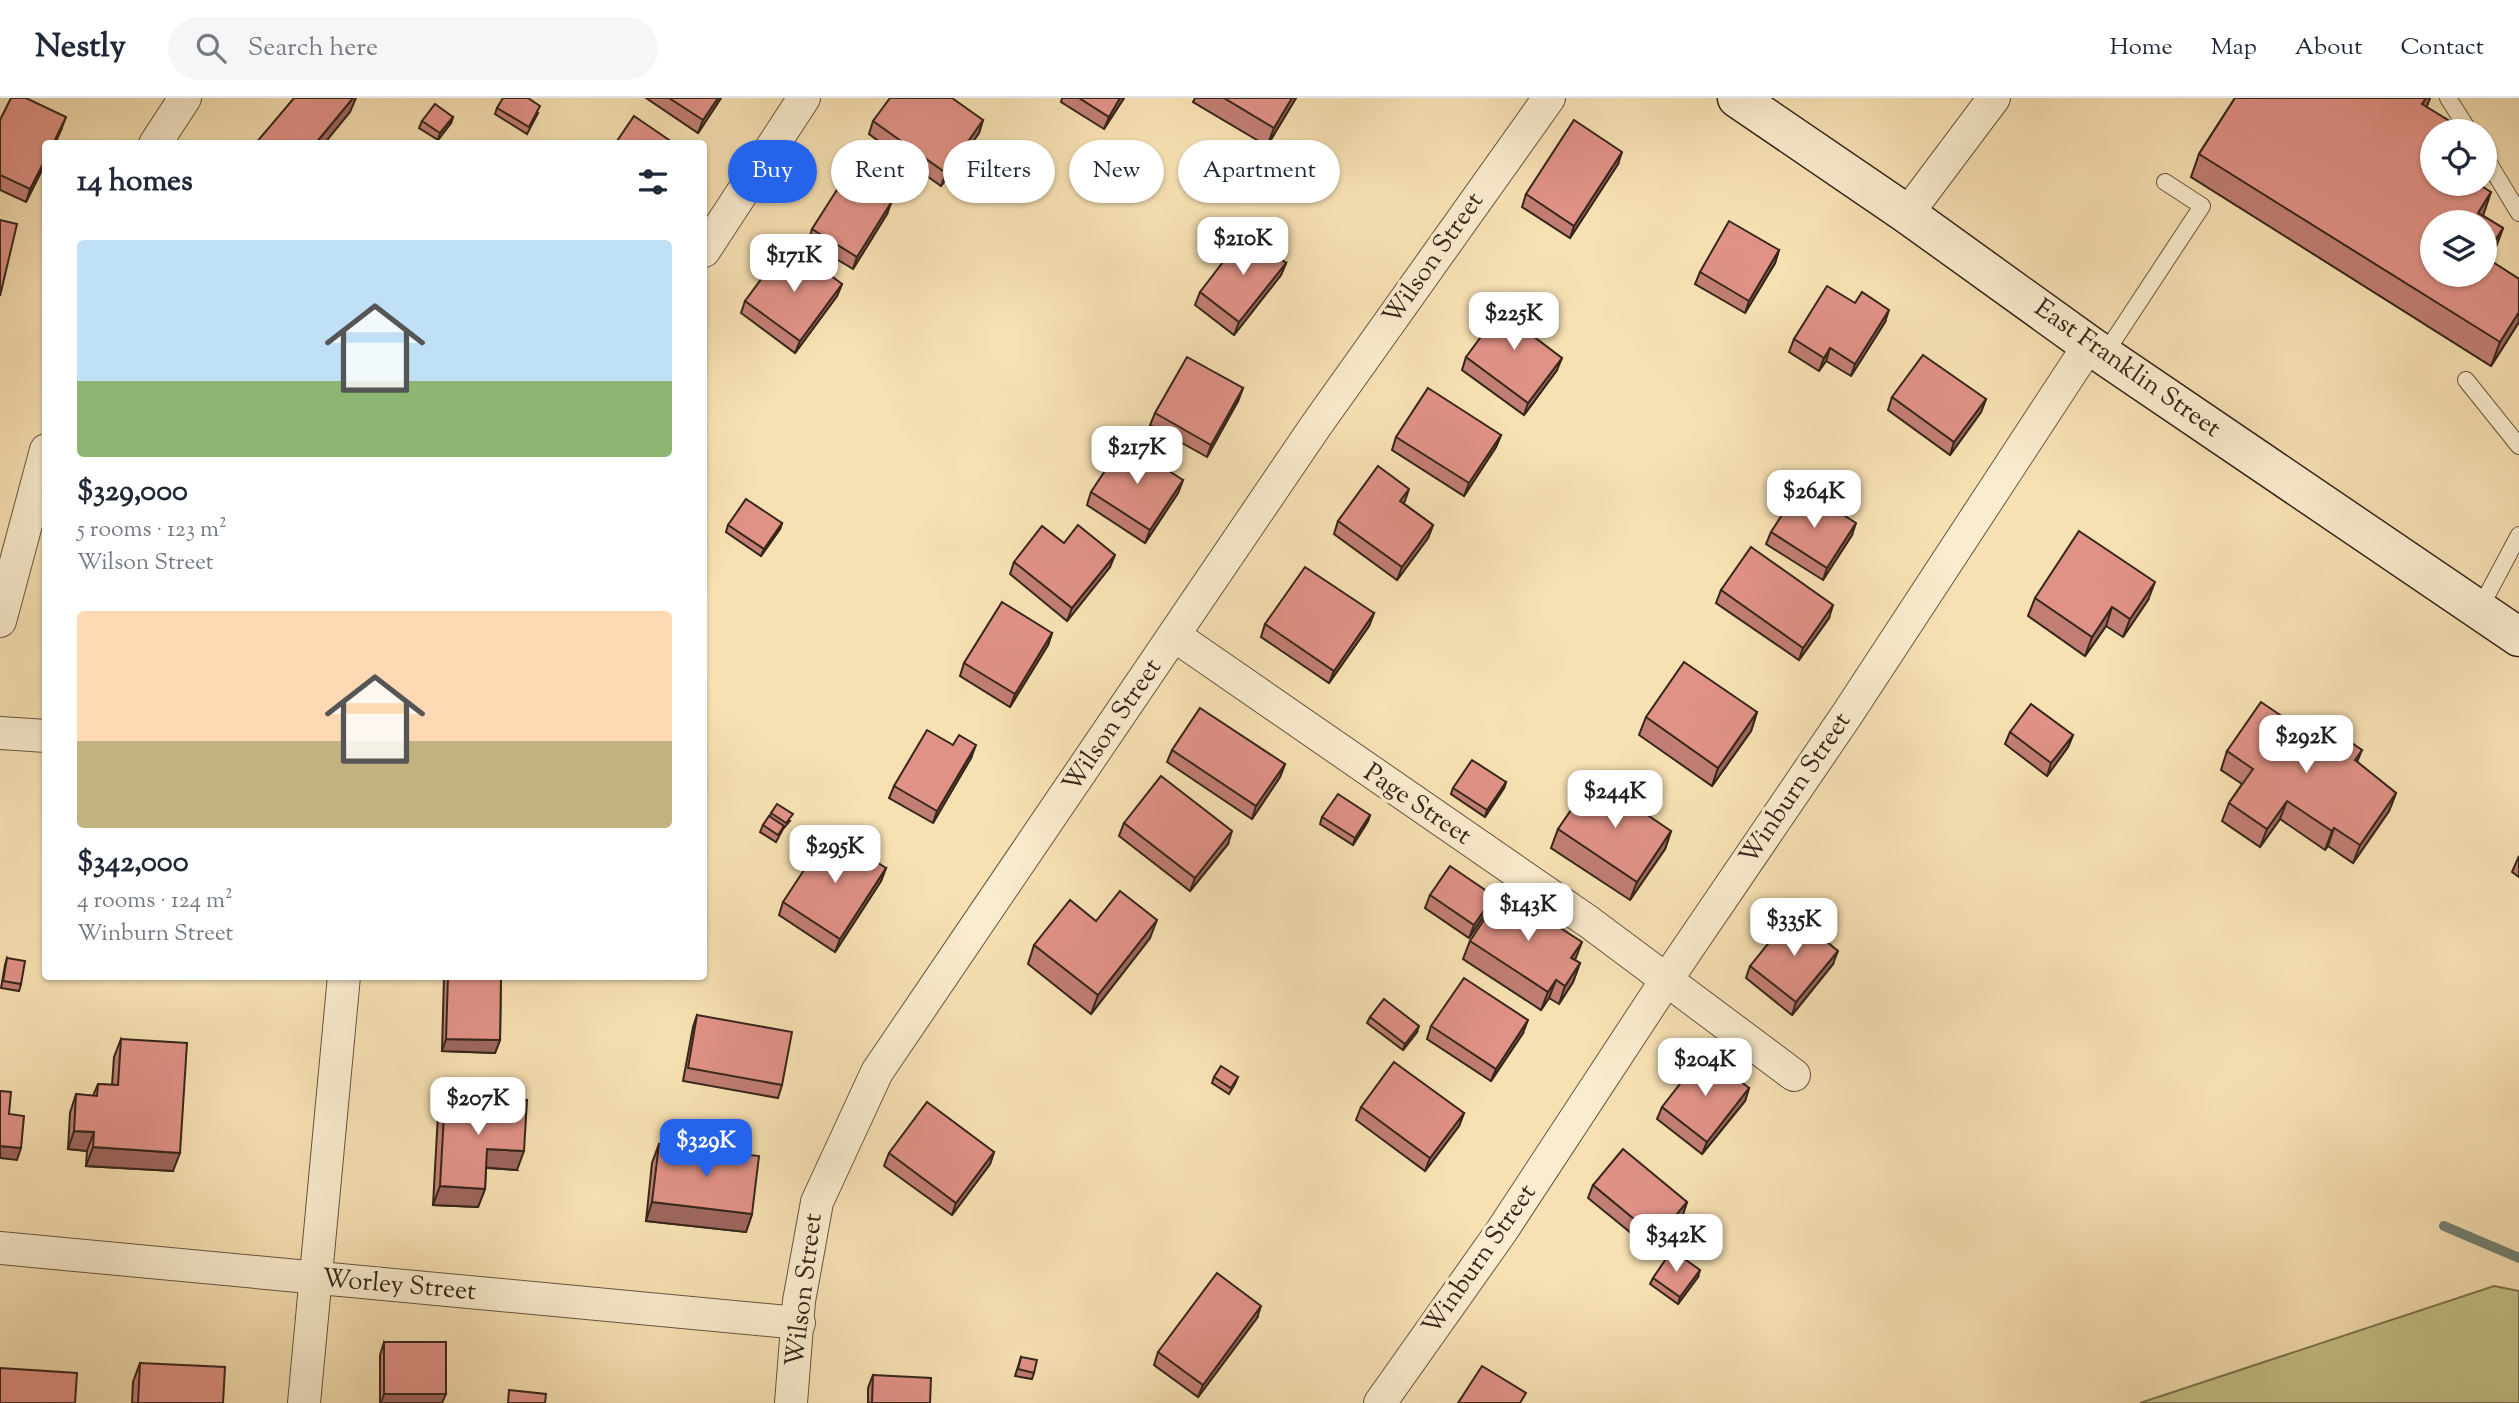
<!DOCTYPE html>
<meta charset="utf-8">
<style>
:root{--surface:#fff;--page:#f6f6f7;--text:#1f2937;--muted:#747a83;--line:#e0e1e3;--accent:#2563eb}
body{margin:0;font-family:"Sorts Mill Goudy",serif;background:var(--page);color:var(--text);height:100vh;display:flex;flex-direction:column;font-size:26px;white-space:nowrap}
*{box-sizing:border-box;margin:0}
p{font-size:23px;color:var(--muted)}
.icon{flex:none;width:38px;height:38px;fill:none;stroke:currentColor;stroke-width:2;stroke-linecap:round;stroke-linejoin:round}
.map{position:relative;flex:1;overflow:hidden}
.panel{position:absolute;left:42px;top:42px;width:665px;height:840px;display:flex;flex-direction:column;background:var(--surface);border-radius:7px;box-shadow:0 2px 5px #0004}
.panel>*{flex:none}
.banner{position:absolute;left:728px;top:42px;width:665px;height:63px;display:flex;gap:14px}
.controls{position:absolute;left:2420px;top:21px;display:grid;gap:14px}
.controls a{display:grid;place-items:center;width:77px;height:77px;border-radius:50%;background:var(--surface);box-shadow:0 2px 5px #0004;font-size:35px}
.price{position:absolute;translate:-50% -60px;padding:0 16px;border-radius:14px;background:#fff;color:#222;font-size:23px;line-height:46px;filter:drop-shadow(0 2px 4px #0008)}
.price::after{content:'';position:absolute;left:50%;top:42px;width:21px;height:16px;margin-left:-10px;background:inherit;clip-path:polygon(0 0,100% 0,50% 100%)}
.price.on{background:var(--accent);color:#fff}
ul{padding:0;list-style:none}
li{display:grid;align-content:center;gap:14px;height:371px;padding:0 35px}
li span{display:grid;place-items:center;height:217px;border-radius:7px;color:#555}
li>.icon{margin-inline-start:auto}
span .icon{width:126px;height:126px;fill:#fffc;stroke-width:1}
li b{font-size:30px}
h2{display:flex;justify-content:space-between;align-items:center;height:84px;padding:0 35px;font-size:30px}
.tag{padding:0 24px;border-radius:32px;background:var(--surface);box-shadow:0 2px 5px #0004;font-size:24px;line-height:63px}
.tag.on{background:var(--accent);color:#fff}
header{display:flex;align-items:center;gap:42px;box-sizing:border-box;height:98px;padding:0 35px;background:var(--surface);border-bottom:2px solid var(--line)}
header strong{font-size:33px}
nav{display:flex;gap:38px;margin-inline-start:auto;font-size:24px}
.search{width:490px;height:63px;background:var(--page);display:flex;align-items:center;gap:18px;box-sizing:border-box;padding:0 24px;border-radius:38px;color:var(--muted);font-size:26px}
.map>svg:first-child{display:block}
.green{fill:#c4c187;stroke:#7c7451;stroke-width:2}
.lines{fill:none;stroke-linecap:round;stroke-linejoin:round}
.stream{stroke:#738174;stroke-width:10}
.lane-casing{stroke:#665541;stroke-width:18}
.street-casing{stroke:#665541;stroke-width:34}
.secondary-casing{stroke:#35261b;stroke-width:41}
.lane{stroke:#faecce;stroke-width:16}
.street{stroke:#faecce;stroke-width:32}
.secondary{stroke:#faecce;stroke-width:38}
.wall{fill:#c27e74;stroke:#35261b;stroke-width:2}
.shaded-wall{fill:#9e665e;stroke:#35261b;stroke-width:2}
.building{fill:#e19287;stroke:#35261b;stroke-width:2}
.labels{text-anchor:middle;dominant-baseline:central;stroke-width:7;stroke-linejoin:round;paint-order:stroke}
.street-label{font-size:26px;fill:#35261b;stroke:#faecce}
</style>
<header>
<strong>Nestly</strong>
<div class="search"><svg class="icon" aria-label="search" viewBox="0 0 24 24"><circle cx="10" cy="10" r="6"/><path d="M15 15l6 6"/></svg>Search here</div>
<nav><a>Home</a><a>Map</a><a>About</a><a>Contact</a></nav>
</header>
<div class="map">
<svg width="2519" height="1305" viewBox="0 0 2519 1305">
<rect width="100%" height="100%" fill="#f7e1b3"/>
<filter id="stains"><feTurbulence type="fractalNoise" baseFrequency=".00286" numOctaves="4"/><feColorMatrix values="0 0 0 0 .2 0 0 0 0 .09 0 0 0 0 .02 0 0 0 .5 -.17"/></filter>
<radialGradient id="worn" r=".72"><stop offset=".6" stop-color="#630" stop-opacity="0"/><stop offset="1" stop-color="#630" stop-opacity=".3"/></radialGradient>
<polygon class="green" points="2494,1188 2519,1193 2519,1305 2140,1305"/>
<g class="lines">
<polyline class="stream" points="2444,1128 2519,1160"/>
<defs>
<g id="lane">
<polyline points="2448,0 2469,33"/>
<polyline points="2485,59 2519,115"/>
<polyline points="2104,257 2202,108 2165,84"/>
<polyline points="2466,282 2519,348"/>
<polyline points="2479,512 2519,437"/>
</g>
<g id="street">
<polyline points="155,46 185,0"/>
<polyline points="1907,116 1994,0"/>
<polyline points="704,153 804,0"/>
<polyline points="0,523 46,352"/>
<polyline points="1175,538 1589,824 1794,977"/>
<polyline points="0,635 46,638"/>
<polyline points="0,1150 799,1225"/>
<polyline points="304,1305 344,878"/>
<polyline points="791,1305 799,1203 817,1104 877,974 1315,329 1549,0"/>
<polyline points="1380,1305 1501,1134 1667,881 1848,615 2089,247"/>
</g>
<polyline id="secondary" points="1737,0 1907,116 2089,247 2519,539"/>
</defs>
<use href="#lane" class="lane-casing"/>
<use href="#street" class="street-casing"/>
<use href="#secondary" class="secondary-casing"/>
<use href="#lane" class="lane"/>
<use href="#street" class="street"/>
<use href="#secondary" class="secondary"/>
</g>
<g class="wall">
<polygon points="646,0 721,0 698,35"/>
<polygon points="1062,0 1124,0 1104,31 1061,4"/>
<polygon points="1195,0 1296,0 1267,48 1193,4"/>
<polygon points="2235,0 2430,0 2426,9 2461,30 2460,33 2432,33 2432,86 2503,130 2494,154 2489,162 2519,181 2519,224 2491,268 2191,79 2199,56"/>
<polygon points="497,10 538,15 527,36 495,16"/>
<polygon points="453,19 451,25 438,42 419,30 422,23"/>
<polygon points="0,22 61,32 46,46 46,64 26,104 0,92"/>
<polygon points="983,22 979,35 941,88 869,36 873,23"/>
<polygon points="1618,66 1570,140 1522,109 1526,96"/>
<polygon points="887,116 853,171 808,144 812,131"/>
<polygon points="1779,152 1775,165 1745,215 1695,186 1700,174"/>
<polygon points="790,165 842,186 837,198 795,255 741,215 745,203"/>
<polygon points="1286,165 1281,177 1234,237 1195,207 1200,194"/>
<polygon points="1534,213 1529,225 1525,231 1557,272 1524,317 1462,272 1466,259"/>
<polygon points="1885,224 1851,278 1826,263 1819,273 1789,254 1794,241"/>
<polygon points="1243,290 1238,303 1207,359 1150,327 1155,315"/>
<polygon points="1892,299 1986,301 1981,314 1950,357 1888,312"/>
<polygon points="1501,337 1496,349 1464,398 1392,352 1396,339"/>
<polygon points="1183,382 1178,395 1145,445 1087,407 1091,394"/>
<polygon points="1405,403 1403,405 1433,427 1428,440 1397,482 1334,436 1338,423"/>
<polygon points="782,425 780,431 761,458 726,434 728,427"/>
<polygon points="1771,434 1852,437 1823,482 1766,446"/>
<polygon points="1064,445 1110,469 1067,523 1010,476 1014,464"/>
<polygon points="1721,492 1829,520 1799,562 1716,505"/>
<polygon points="2035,500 2148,502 2123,539 2106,528 2085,558 2028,518"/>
<polygon points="1374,515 1369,528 1329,585 1261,539 1265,526"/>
<polygon points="1052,535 1048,547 1010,609 960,578 964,565"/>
<polygon points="1757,614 1751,633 1712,688 1639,637 1646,619"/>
<polygon points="2286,621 2306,631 2362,652 2357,664 2396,695 2389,713 2353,765 2328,748 2325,752 2280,721 2260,749 2222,723 2229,705 2242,686 2221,672 2227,653"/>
<polygon points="2010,634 2073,637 2068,649 2047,678 2005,646"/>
<polygon points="1172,652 1285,666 1280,679 1252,721 1167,664"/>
<polygon points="971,660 933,725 889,700 894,688"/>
<polygon points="1506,684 1504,690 1485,719 1451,696 1453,690"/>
<polygon points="771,715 790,723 783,731 776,744 760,734 763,727 770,718"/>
<polygon points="1370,717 1368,723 1353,747 1320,726 1322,719"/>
<polygon points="1124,725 1228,746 1190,793 1119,738"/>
<polygon points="1558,731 1671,733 1665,751 1630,802 1551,750"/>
<polygon points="2519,758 2519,779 2512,774"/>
<polygon points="886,770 881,783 835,854 779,817 783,804"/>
<polygon points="1430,797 1494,798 1489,810 1469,840 1425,810"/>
<polygon points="1096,823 1150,840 1091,916 1028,866 1034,847"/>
<polygon points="1470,843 1575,862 1580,865 1573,884 1559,906 1549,900 1541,912 1463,861"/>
<polygon points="7,860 21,886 19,893 1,890 5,867"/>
<polygon points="1833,866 1792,917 1746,880 1750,868"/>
<polygon points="444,878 501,878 500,942 495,955 442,953"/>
<polygon points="697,917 782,987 778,1000 683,983 693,929"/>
<polygon points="1370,919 1417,934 1403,952 1367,925"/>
<polygon points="1431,928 1523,935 1491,983 1427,941"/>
<polygon points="121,941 173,1073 86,1068 87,1053 68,1051 70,1015 76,996 93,998 98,986 112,987 114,959"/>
<polygon points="1214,979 1238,979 1235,986 1229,996 1212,985"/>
<polygon points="1749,990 1745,1003 1702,1056 1657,1021 1662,1009"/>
<polygon points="445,998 517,1072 486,1070 485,1091 478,1109 433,1107 438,1016"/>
<polygon points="1361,1009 1464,1015 1459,1028 1425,1073 1356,1022"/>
<polygon points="659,1046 752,1116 746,1134 646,1123 652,1065"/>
<polygon points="994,1054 990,1066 952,1117 884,1068 889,1055"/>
<polygon points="1593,1087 1687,1104 1683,1116 1652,1152 1588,1100"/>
<polygon points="1698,1179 1678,1206 1650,1186 1653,1180"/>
<polygon points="1257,1220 1198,1299 1154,1267 1158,1254"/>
<polygon points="384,1244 442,1305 380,1305 380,1257"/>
<polygon points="1021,1259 1034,1275 1032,1281 1015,1278"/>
<polygon points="140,1265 223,1305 132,1305 133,1284"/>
<polygon points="873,1277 930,1305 868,1305 868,1290"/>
</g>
<g class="shaded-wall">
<polygon points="353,0 356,0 350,14 324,46 315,46"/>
<polygon points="718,0 721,0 698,35 703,22"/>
<polygon points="1120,0 1124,0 1104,31 1109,19"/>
<polygon points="1292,0 1296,0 1267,48 1274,30"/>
<polygon points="2426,0 2430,0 2427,8 2413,30 2422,6"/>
<polygon points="66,19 61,32 55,46 53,46"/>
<polygon points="453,19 451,25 438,42 440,35"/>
<polygon points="983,22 979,35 941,88 946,75"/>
<polygon points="1622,54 1618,66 1570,140 1574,128"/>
<polygon points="46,60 46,64 26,104 30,91"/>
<polygon points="2491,94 2483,118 2478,115"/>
<polygon points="892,103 887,116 853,171 857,159"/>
<polygon points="2503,130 2494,154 2485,168 2485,158"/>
<polygon points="1779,152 1775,165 1745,215 1749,203"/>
<polygon points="1286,165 1281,177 1234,237 1239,224"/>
<polygon points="842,186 837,198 795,255 800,243"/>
<polygon points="1889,212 1885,224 1851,278 1855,266"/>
<polygon points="1534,213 1529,225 1517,242 1521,229"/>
<polygon points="2519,214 2519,224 2491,268 2500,244"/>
<polygon points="1830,250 1826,263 1819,273 1824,260"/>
<polygon points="1562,260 1557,272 1524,317 1528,305"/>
<polygon points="1243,290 1238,303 1207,359 1211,347"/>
<polygon points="1986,301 1981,314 1950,357 1954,344"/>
<polygon points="1501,337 1496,349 1464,398 1469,385"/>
<polygon points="1183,382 1178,395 1145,445 1150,432"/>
<polygon points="1409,391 1405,403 1396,416 1400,403"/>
<polygon points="782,425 780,431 761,458 764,451"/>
<polygon points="1856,425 1852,437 1823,482 1827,470"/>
<polygon points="1433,427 1428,440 1397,482 1402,469"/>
<polygon points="1115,457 1110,469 1067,523 1072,510"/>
<polygon points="2155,484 2148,502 2123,539 2130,521"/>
<polygon points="1833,507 1829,520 1799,562 1803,550"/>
<polygon points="2112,509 2106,528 2085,558 2092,539"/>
<polygon points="1374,515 1369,528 1329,585 1334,573"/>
<polygon points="1052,535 1048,547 1010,609 1015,596"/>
<polygon points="1757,614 1751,633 1712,688 1718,670"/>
<polygon points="2073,637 2068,649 2047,678 2051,665"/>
<polygon points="976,647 971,660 933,725 937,713"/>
<polygon points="1285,666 1280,679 1252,721 1256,708"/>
<polygon points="1506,684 1504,690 1485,719 1487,712"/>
<polygon points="2396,695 2389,713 2353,765 2360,747"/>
<polygon points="2287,703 2280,721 2260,749 2267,731"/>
<polygon points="1370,717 1368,723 1353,747 1355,740"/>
<polygon points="2334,730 2328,748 2325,752 2332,733"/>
<polygon points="1232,733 1228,746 1190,793 1195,780"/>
<polygon points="1671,733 1665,751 1630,802 1637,784"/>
<polygon points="886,770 881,783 835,854 840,841"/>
<polygon points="1494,798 1489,810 1469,840 1474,827"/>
<polygon points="1157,822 1150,840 1091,916 1098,897"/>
<polygon points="1582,844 1575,862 1571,860"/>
<polygon points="1838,853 1833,866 1792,917 1796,904"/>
<polygon points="1580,865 1573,884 1559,906 1565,888"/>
<polygon points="1556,882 1549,900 1541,912 1548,894"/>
<polygon points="1528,922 1523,935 1491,983 1496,971"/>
<polygon points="1419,928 1417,934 1403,952 1405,946"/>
<polygon points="446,941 500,942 495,955 442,953"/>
<polygon points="1749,990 1745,1003 1702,1056 1707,1044"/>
<polygon points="1464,1015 1459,1028 1425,1073 1430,1060"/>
<polygon points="74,1033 94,1034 87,1053 68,1051"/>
<polygon points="0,1048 21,1050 17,1062 0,1060"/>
<polygon points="93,1049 180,1055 173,1073 86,1068"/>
<polygon points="487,1051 524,1053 517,1072 480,1069"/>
<polygon points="994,1054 990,1066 952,1117 956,1105"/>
<polygon points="440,1088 485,1091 478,1109 433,1107"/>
<polygon points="652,1104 752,1116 746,1134 646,1123"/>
<polygon points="1687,1104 1683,1116 1652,1152 1657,1140"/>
<polygon points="1700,1172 1698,1179 1678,1206 1680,1199"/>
<polygon points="1261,1208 1257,1220 1198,1299 1203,1287"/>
<polygon points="384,1296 446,1296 442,1305 381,1305"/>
</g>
<g class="building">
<polygon points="11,0 26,0 66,19 53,46 46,46 46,60 30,91 0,77 0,22"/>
<polygon points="294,0 353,0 315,46 255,46"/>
<polygon points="503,0 528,0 540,8 529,29 497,10"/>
<polygon points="669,0 718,0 703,22"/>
<polygon points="890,0 952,0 983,22 946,75 873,23"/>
<polygon points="1079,0 1120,0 1109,19"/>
<polygon points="1224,0 1292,0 1274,30"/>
<polygon points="2235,0 2426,0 2422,6 2461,30 2459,33 2432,33 2432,86 2478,86 2491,94 2478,115 2503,130 2485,158 2485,124 2432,124 2432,177 2485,177 2485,159 2519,181 2519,214 2500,244 2199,56"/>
<polygon points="435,6 453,19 440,35 422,23"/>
<polygon points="634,18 675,46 615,46"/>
<polygon points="1574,22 1622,54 1574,128 1526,96"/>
<polygon points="847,76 892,103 857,159 812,131"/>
<polygon points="0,122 17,126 0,198"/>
<polygon points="1729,123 1779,152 1749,203 1700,174"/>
<polygon points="1246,134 1286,165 1239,224 1200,194"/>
<polygon points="799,154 842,186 800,243 745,203 779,157 790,165"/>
<polygon points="1827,188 1855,205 1862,194 1889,212 1855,266 1830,250 1824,260 1794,241"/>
<polygon points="1512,197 1534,213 1521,229 1562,260 1528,305 1466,259"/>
<polygon points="1923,257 1986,301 1954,344 1892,299"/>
<polygon points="1187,259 1243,290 1211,347 1155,315"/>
<polygon points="1428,290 1501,337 1469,385 1396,339"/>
<polygon points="1124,344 1183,382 1150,432 1091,394"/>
<polygon points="1378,368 1409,391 1400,403 1433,427 1402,469 1338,423"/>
<polygon points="1795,397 1823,414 1828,407 1856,425 1827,470 1771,434"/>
<polygon points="746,401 782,425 764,451 728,427"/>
<polygon points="1078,427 1115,457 1072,510 1014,464 1042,428 1064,445"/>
<polygon points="2079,433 2155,484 2130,521 2112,509 2092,539 2035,500"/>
<polygon points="1751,449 1833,507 1803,550 1721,492"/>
<polygon points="1305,469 1374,515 1334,573 1265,526"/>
<polygon points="1002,504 1052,535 1015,596 964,565"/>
<polygon points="1684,564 1757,614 1718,670 1646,619"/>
<polygon points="2261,604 2286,621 2288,619 2306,631 2314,619 2362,652 2355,662 2396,695 2360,747 2334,730 2332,733 2287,703 2267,731 2229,705 2253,671 2227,653"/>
<polygon points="2031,606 2073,637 2051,665 2010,634"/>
<polygon points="1200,610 1285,666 1256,708 1172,652"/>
<polygon points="927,632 953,647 959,637 976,647 937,713 894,688"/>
<polygon points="1472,662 1506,684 1487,712 1453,690"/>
<polygon points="1161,678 1232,733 1195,780 1124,725"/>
<polygon points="1593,680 1671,733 1637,784 1558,731"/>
<polygon points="1338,696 1370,717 1355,740 1322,719"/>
<polygon points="777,706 793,716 786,725 771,715"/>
<polygon points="769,718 784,728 778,737 763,727"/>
<polygon points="829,734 886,770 840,841 783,804"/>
<polygon points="1450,768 1494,798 1474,827 1430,797"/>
<polygon points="1120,793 1157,822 1098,897 1034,847 1070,802 1096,823"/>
<polygon points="1503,793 1582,844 1571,860 1580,865 1565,888 1556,882 1548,894 1470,843"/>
<polygon points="1792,816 1838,853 1796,904 1750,868"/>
<polygon points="7,860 25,863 21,886 3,883"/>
<polygon points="448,878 501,878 500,942 446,941"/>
<polygon points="1464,880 1528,922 1496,971 1431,928"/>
<polygon points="1384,901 1419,928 1405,946 1370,919"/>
<polygon points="697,917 792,934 782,987 688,970"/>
<polygon points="121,941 187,945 180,1055 93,1049 94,1034 74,1033 76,996 97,998 98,986 118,987"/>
<polygon points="1704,955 1749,990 1707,1044 1662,1009"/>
<polygon points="1394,964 1464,1015 1430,1060 1361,1009"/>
<polygon points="1221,968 1238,979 1231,990 1214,979"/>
<polygon points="0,993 11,994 9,1016 24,1018 21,1050 0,1048"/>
<polygon points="445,998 527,1002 524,1053 487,1051 485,1091 440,1088"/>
<polygon points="927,1004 994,1054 956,1105 889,1055"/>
<polygon points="659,1046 759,1058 752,1116 652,1104"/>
<polygon points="1623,1051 1687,1104 1657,1140 1593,1087"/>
<polygon points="1672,1152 1700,1172 1680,1199 1653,1180"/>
<polygon points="1217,1175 1261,1208 1203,1287 1158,1254"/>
<rect x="384" y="1244" width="62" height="52"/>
<polygon points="1021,1259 1037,1262 1034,1275 1018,1271"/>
<polygon points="140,1265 225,1269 223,1305 138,1305"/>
<polygon points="1482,1268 1526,1295 1520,1305 1458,1305"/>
<polygon points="0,1270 77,1275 75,1305 0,1305"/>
<polygon points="873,1277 931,1280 930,1305 872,1305"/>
<polygon points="509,1292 546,1296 545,1305 508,1305"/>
</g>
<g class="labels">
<g class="street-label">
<text transform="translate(1434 161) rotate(-55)">Wilson Street</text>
<text transform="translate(2127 271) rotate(35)">East Franklin Street</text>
<text transform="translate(1113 628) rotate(-56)">Wilson Street</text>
<text transform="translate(1796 691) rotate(-56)">Winburn Street</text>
<text transform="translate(1417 707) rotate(34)">Page Street</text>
<text transform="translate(1480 1162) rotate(-55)">Winburn Street</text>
<text transform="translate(399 1188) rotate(5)">Worley Street</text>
<text transform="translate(805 1192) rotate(-83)">Wilson Street</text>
</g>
</g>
<rect width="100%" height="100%" filter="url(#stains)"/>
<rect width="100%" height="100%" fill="url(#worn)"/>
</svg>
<div class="controls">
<a><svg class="icon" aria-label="locate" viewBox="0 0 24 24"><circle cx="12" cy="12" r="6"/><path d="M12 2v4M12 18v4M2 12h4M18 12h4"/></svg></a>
<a><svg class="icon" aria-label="layers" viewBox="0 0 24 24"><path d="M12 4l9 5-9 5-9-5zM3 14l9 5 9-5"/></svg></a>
</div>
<b class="price" style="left:1243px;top:179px">$210K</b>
<b class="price" style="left:794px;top:196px">$171K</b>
<b class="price" style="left:1514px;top:254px">$225K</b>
<b class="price" style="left:1137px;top:388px">$217K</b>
<b class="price" style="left:1814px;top:432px">$264K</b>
<b class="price" style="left:2306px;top:677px">$292K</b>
<b class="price" style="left:1615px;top:732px">$244K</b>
<b class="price" style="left:835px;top:787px">$295K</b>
<b class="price" style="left:1528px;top:845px">$143K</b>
<b class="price" style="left:1794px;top:860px">$335K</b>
<b class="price" style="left:1705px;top:1000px">$204K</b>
<b class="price" style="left:478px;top:1039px">$207K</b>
<b class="price on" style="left:706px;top:1081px">$329K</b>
<b class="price" style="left:1676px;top:1176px">$342K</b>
<div class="banner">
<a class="tag on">Buy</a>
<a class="tag">Rent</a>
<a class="tag">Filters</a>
<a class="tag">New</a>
<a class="tag">Apartment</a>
</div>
<section class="panel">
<h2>14 homes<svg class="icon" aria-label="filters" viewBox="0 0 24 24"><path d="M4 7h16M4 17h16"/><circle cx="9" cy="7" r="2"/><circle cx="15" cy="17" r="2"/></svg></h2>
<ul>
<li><span style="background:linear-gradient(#bfe0f5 65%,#8fb573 0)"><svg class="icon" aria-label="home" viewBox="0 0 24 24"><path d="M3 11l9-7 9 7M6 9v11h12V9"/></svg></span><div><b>$329,000</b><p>5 rooms · 123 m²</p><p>Wilson Street</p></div></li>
<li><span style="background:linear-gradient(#ffd9b3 60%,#c2b280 0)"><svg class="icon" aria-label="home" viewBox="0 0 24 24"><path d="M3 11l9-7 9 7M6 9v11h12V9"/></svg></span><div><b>$342,000</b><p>4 rooms · 124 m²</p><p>Winburn Street</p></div></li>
</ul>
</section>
</div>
